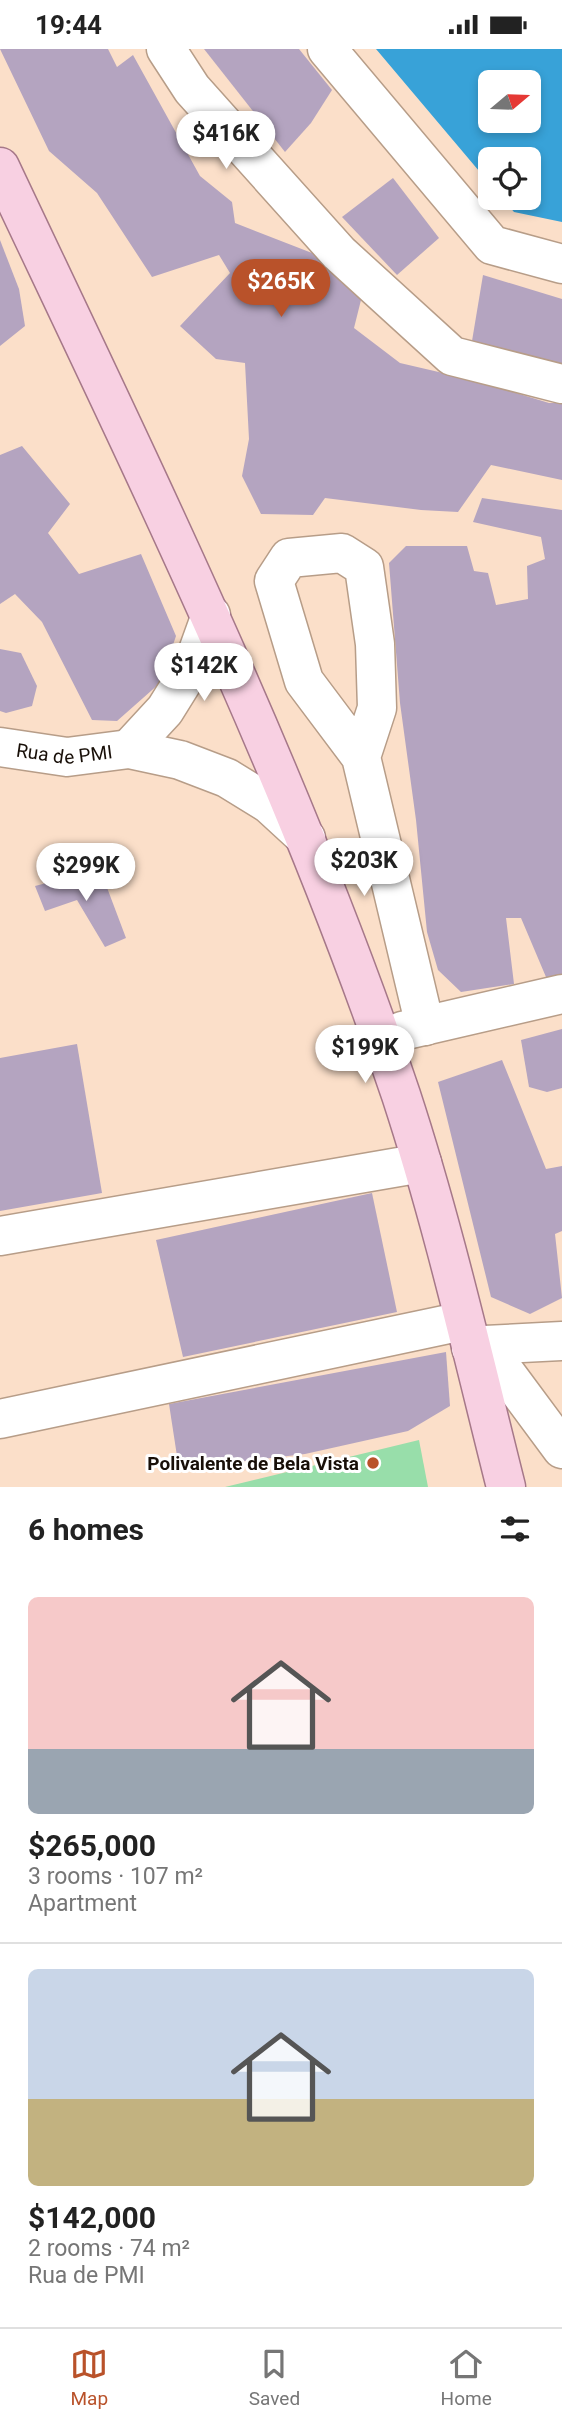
<!DOCTYPE html>
<meta charset="utf-8">
<style>
:root{--surface:#fff;--page:#f6f6f6;--text:#222;--muted:#767676;--line:#e0e0e0;--accent:#b9522a}
body{margin:0;font-family:Roboto,sans-serif;background:var(--page);color:var(--text);height:100vh;display:flex;flex-direction:column;font-size:26px;white-space:nowrap}
*{box-sizing:border-box;margin:0}
p{font-size:23px;color:var(--muted)}
.icon{flex:none;width:38px;height:38px;fill:none;stroke:currentColor;stroke-width:2;stroke-linecap:round;stroke-linejoin:round}
.map{position:relative;height:1438px;overflow:hidden}
.details{display:flex;flex-direction:column;background:var(--surface);flex:1}
.details>*{flex:none}
.needle{width:46px;rotate:71deg}
.buttons{position:absolute;left:478px;top:21px;display:grid;gap:14px}
.buttons a{display:grid;place-items:center;width:63px;height:63px;border-radius:10px;background:var(--surface);box-shadow:0 4px 10px #0003;font-size:35px}
.price{position:absolute;translate:-50% -60px;padding:0 16px;border-radius:24px;background:#fff;color:#222;font-size:23px;line-height:46px;filter:drop-shadow(0 2px 4px #0008)}
.price::after{content:'';position:absolute;left:50%;top:42px;width:21px;height:16px;margin-left:-10px;background:inherit;clip-path:polygon(0 0,100% 0,50% 100%)}
.price.on{background:var(--accent);color:#fff}
ul{padding:0;list-style:none}
li{display:grid;align-content:center;gap:14px;height:371px;padding:0 28px}
li+li{border-top:2px solid var(--line)}
li span{display:grid;place-items:center;height:217px;border-radius:10px;color:#555}
li>.icon{margin-inline-start:auto}
span .icon{width:126px;height:126px;fill:#fffc;stroke-width:1}
li b{font-size:30px}
h2{display:flex;justify-content:space-between;align-items:center;height:84px;padding:0 28px;font-size:30px}
.status{display:flex;justify-content:space-between;align-items:center;height:49px;padding:0 35px;background:var(--surface);direction:ltr}
.status svg{height:19px;fill:currentColor}
.menu{display:flex;justify-content:space-around;align-items:center;height:98px;border-top:2px solid var(--line);background:var(--surface);font-size:19px;color:var(--muted)}
.menu a{display:grid;justify-items:center;gap:4px}
.menu .on{color:var(--accent)}
.map>svg:first-child{display:block}
.green{fill:#98deaa}
.water{fill:#38a2d8;fill-rule:evenodd}
.building{fill:#b4a4c0}
.lines{fill:none;stroke-linecap:round;stroke-linejoin:round}
.minor-casing{stroke:#b79d88;stroke-width:41}
.major-casing{stroke:#a67889;stroke-width:41}
.minor{stroke:#fff;stroke-width:38}
.major{stroke:#f8d0e2;stroke-width:38}
.poi-dot{fill:#b9522a;stroke:#fff;stroke-width:2.5}
.labels{text-anchor:middle;dominant-baseline:central;stroke-width:6;stroke-linejoin:round;paint-order:stroke}
.street-label{font-size:19px;fill:#180f08;stroke:#fff}
.poi-label{font-size:19px;font-weight:bold;fill:#180f08;stroke:#fff;text-anchor:end}
</style>
<div class="status"><b>19:44</b><svg viewBox="0 0 49 12"><path d="M0 12V9h3v3zM5 12V6h3v6zM10 12V3h3v9zM15 12V0h3v12zM26 1h20v11H26zM47 4h2v5h-2z"/></svg></div>
<div class="map">
<svg width="562" height="1438" viewBox="0 0 562 1438">
<rect width="100%" height="100%" fill="#fbdfc9"/>
<polygon class="green" points="419,1391 428,1438 225,1438"/>
<path class="water" d="M376 0H562V173L514 163 502 149H528V110H490V135ZM490 33H528V72H490Z"/>
<g class="building">
<polygon points="0,0 108,0 117,18 133,6 200,127 232,153 235,174 330,211 363,243 354,279 400,314 473,331 549,354 562,354 562,431 491,416 458,463 421,461 325,449 313,466 261,465 242,427 249,390 245,314 216,310 180,277 230,224 219,206 152,228 97,144 49,102"/>
<polygon points="204,0 299,0 332,41 311,74 285,103"/>
<polygon points="393,129 439,189 397,226 342,168"/>
<polygon points="0,191 19,240 25,277 0,297"/>
<polygon points="483,226 562,250 562,317 472,292"/>
<polygon points="22,397 70,455 48,484 79,525 141,505 176,587 160,634 117,672 92,671 42,573 15,545 0,555 0,406"/>
<polygon points="482,449 562,461 562,928 546,928 521,869 506,869 514,935 461,943 438,921 427,883 416,771 400,654 389,514 406,497 467,497 474,522 488,524 496,556 528,550 527,517 545,510 541,488 473,473"/>
<polygon points="0,600 21,604 37,637 32,657 6,664 0,662"/>
<polygon points="100,820 126,889 105,898 77,851 45,862 35,837"/>
<polygon points="562,980 562,1039 547,1043 529,1038 521,991"/>
<polygon points="77,995 102,1144 0,1162 0,1009"/>
<polygon points="502,1011 546,1120 562,1117 562,1182 555,1185 562,1249 530,1265 491,1248 438,1033"/>
<polygon points="372,1144 397,1263 183,1308 156,1191"/>
<polygon points="446,1303 450,1357 408,1382 305,1405 179,1420 169,1355"/>
</g>
<g class="lines">
<defs>
<g id="minor">
<polyline points="166,0 192,40 339,204 452,307 562,335"/>
<polyline points="327,0 492,196 562,215"/>
<path id="s1" d="M0 698 67 708 129 700 180 711 227 729 269 755 306 789"/>
<polyline points="129,700 165,661 193,616 211,566"/>
<polyline points="361,708 377,659 375,595 364,518 342,504 289,509 274,532 304,632 361,708 425,977"/>
<polyline points="402,982 562,945"/>
<polyline points="0,1187 422,1114"/>
<polyline points="485,1296 562,1400"/>
<polyline points="471,1299 485,1296 562,1292"/>
<polyline points="0,1370 463,1272"/>
</g>
<path id="major" d="M0 118C144 423 293 726 401 1046 443 1174 473 1307 506 1438"/>
</defs>
<use href="#minor" class="minor-casing"/>
<use href="#major" class="major-casing"/>
<use href="#minor" class="minor"/>
<use href="#major" class="major"/>
</g>
<circle class="poi-dot" cx="373" cy="1414" r="7"/>
<g class="labels">
<g class="street-label">
<text stroke="none"><textPath href="#s1" startOffset="65">Rua de PMI</textPath></text>
</g>
<g class="poi-label">
<text x="359" y="1414">Polivalente de Bela Vista</text>
</g>
</g>
</svg>
<div class="buttons">
<a><svg class="needle" viewBox="-14 -14 28 28"><path d="M0-13l5 13h-10z" fill="#e53935"/><path d="M0 13l5-13h-10z" fill="#767676"/></svg></a>
<a><svg class="icon" aria-label="locate" viewBox="0 0 24 24"><circle cx="12" cy="12" r="6"/><path d="M12 2v4M12 18v4M2 12h4M18 12h4"/></svg></a>
</div>
<b class="price" style="left:226px;top:122px">$416K</b>
<b class="price on" style="left:281px;top:270px">$265K</b>
<b class="price" style="left:204px;top:654px">$142K</b>
<b class="price" style="left:364px;top:849px">$203K</b>
<b class="price" style="left:86px;top:854px">$299K</b>
<b class="price" style="left:365px;top:1036px">$199K</b>
</div>
<section class="details">
<h2>6 homes<svg class="icon" aria-label="filters" viewBox="0 0 24 24"><path d="M4 7h16M4 17h16"/><circle cx="9" cy="7" r="2"/><circle cx="15" cy="17" r="2"/></svg></h2>
<ul>
<li><span style="background:linear-gradient(#f6c9c9 70%,#9aa5b1 0)"><svg class="icon" aria-label="home" viewBox="0 0 24 24"><path d="M3 11l9-7 9 7M6 9v11h12V9"/></svg></span><div><b>$265,000</b><p>3 rooms · 107 m²</p><p>Apartment</p></div></li>
<li><span style="background:linear-gradient(#c9d6e8 60%,#c2b280 0)"><svg class="icon" aria-label="home" viewBox="0 0 24 24"><path d="M3 11l9-7 9 7M6 9v11h12V9"/></svg></span><div><b>$142,000</b><p>2 rooms · 74 m²</p><p>Rua de PMI</p></div></li>
</ul>
</section>
<nav class="menu">
<a class="on"><svg class="icon" aria-label="map" viewBox="0 0 24 24"><path d="M3 6l6-2 6 2 6-2v14l-6 2-6-2-6 2zM9 4v14M15 6v14"/></svg>Map</a>
<a><svg class="icon" aria-label="saved" viewBox="0 0 24 24"><path d="M7 4h10v16l-5-4-5 4z"/></svg>Saved</a>
<a><svg class="icon" aria-label="home" viewBox="0 0 24 24"><path d="M3 11l9-7 9 7M6 9v11h12V9"/></svg>Home</a>
</nav>
